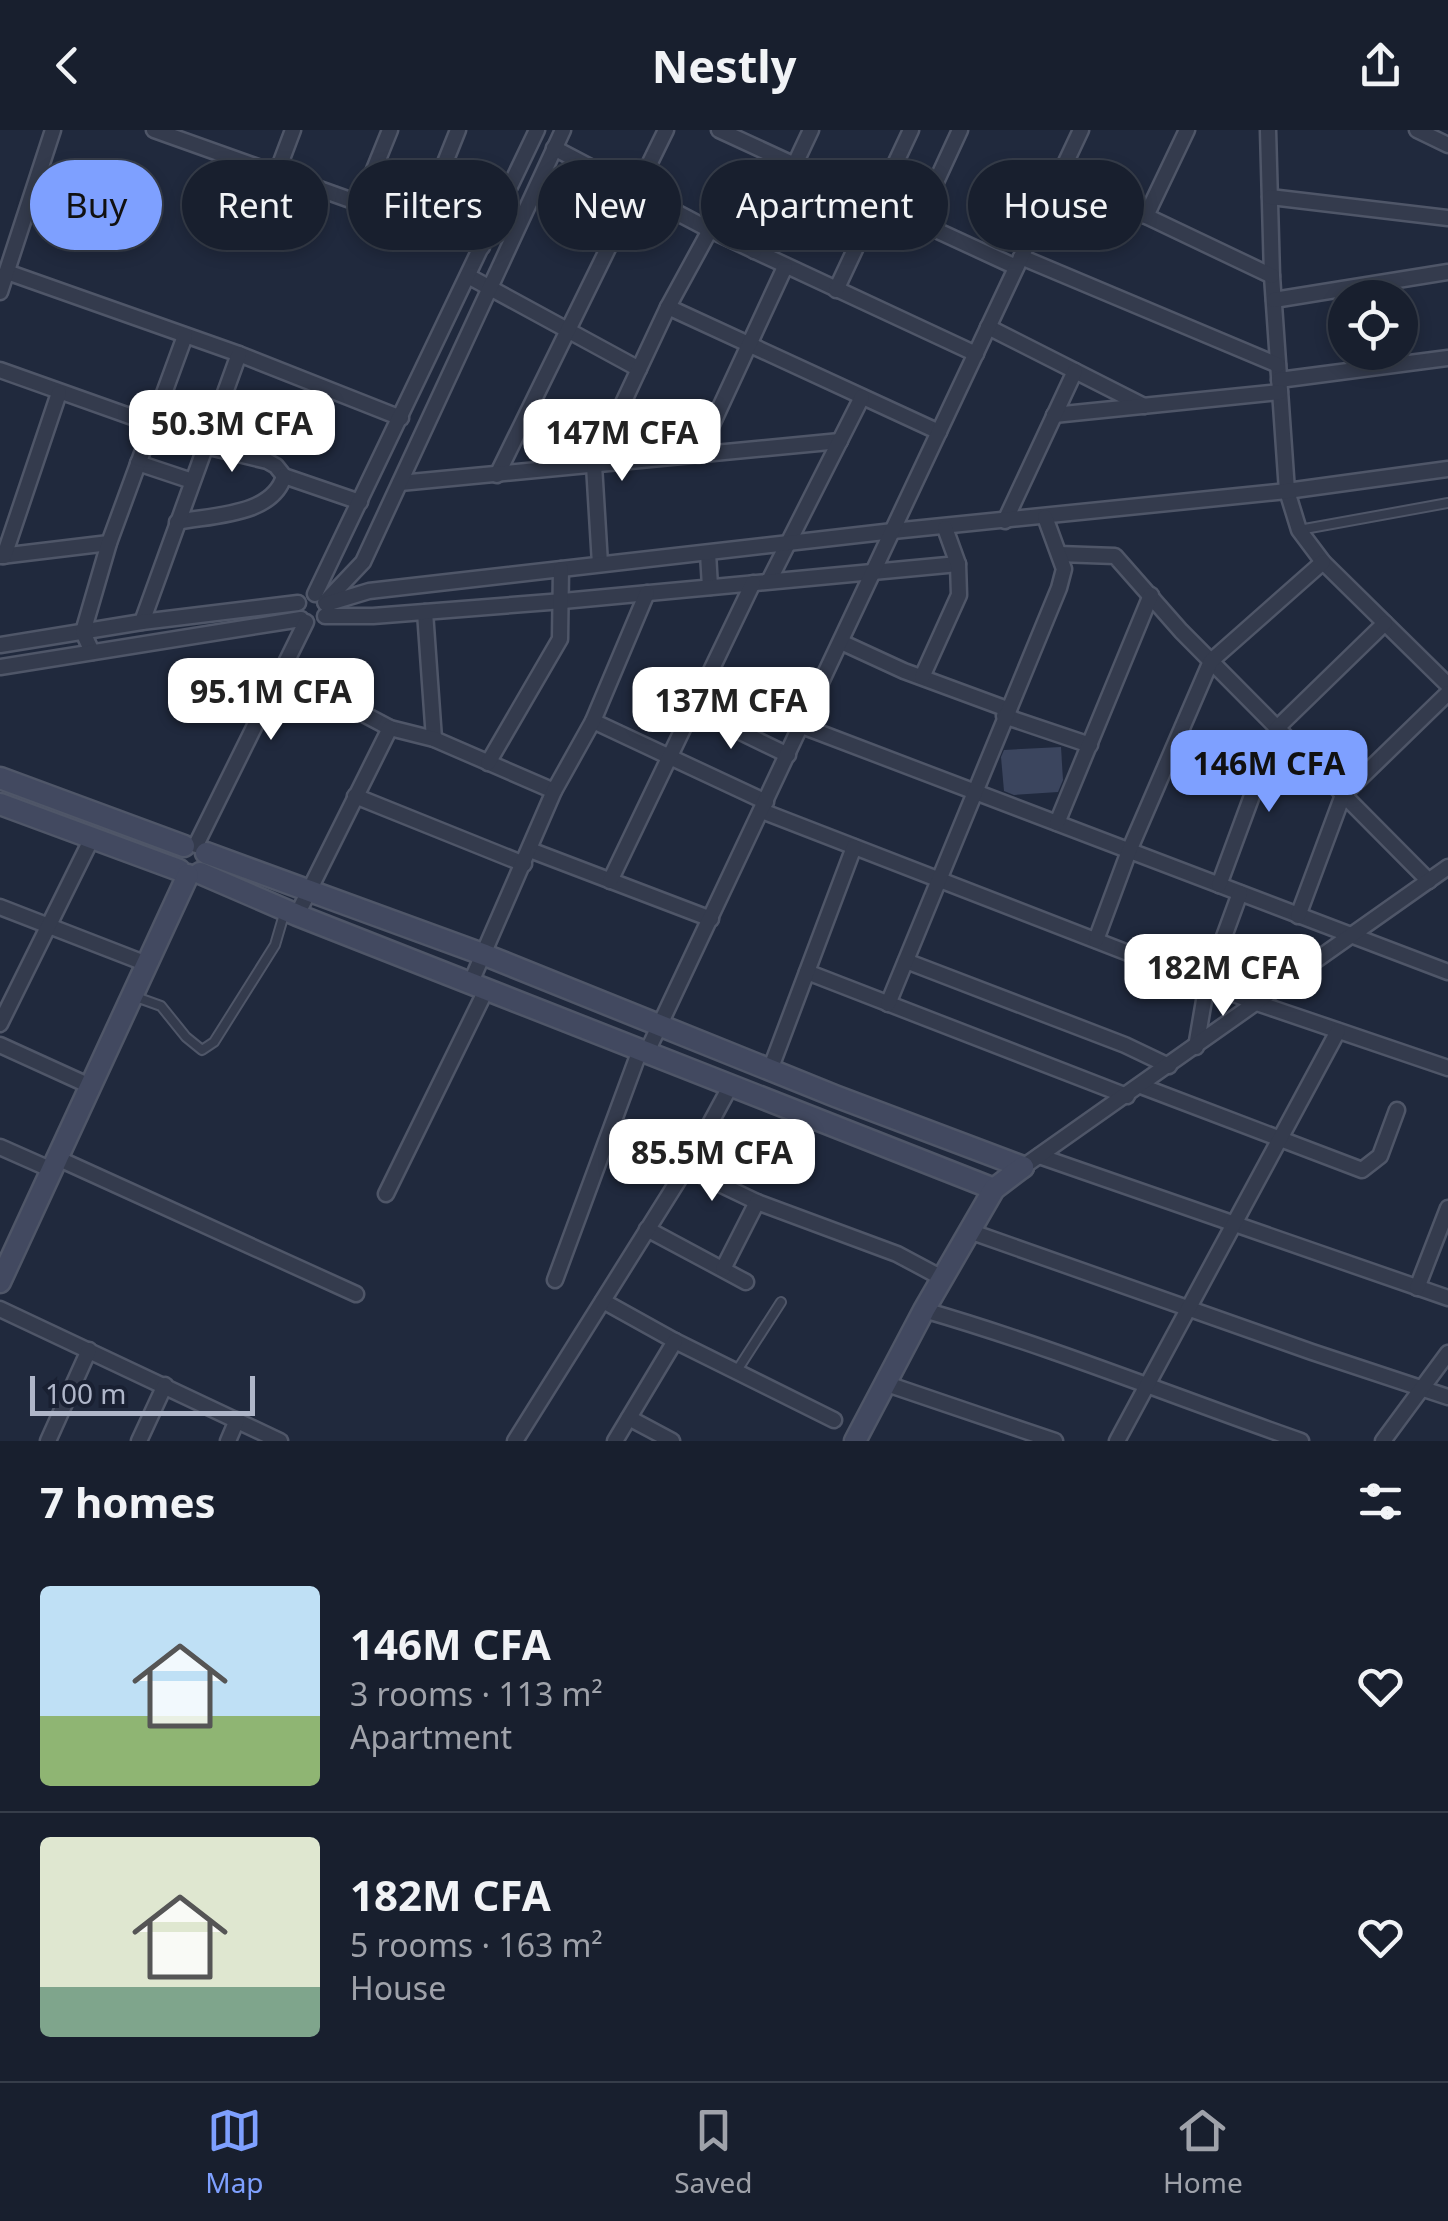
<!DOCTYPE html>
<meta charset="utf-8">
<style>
:root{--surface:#181f2e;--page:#252c3a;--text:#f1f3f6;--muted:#9fa2aa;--line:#363d4a;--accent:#7ea0ff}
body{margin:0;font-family:"Noto Sans",sans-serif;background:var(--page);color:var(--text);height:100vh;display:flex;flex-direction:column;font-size:38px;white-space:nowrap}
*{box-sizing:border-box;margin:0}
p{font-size:32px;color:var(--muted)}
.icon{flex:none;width:55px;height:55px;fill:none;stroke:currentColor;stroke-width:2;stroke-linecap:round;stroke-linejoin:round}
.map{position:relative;height:1311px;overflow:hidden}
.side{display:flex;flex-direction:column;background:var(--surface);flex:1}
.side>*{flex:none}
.guide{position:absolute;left:30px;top:30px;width:1390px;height:90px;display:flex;gap:20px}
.fabs{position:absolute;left:1328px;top:150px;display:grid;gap:20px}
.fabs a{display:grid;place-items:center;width:90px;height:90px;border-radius:50%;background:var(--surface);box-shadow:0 5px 15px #0003,0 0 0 2px var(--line);font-size:50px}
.scale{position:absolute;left:30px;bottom:25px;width:225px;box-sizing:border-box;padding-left:10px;border:5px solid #afb6c9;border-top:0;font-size:28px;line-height:35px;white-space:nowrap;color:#afb6c9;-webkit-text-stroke:8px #192032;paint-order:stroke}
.price{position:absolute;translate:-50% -85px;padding:0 22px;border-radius:20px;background:#fff;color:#222;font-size:32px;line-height:65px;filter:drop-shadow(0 2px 5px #0008)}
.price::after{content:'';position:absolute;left:50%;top:60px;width:30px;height:22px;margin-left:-15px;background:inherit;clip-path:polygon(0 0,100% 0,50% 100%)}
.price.current{background:var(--accent);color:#111}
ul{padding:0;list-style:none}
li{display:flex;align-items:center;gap:30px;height:250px;padding:0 40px}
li+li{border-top:2px solid var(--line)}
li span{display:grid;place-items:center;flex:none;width:280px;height:200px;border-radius:10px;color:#555}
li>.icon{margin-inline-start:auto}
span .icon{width:120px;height:120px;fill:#fffc;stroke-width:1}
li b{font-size:42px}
h2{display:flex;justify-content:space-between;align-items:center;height:120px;padding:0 40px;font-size:42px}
.tag{padding:0 35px;border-radius:45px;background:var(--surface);box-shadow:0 5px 15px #0003,0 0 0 2px var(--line);font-size:35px;line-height:90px}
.tag.current{background:var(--accent);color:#111}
header{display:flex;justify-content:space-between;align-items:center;height:130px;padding:0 40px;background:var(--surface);font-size:45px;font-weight:700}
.tabs{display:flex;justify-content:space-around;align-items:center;height:140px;border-top:2px solid var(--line);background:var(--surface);font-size:28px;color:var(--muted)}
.tabs a{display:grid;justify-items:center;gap:5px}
.tabs .current{color:var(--accent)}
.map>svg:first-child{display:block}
.building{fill:#3b455e}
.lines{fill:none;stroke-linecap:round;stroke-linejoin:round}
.lane-casing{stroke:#4f5668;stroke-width:12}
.street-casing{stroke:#4f5668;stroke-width:19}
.secondary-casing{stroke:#4f5668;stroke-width:25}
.lane{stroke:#343b4d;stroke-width:8}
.street{stroke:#343b4d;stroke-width:14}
.secondary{stroke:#424960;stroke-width:20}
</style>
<header><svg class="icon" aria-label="back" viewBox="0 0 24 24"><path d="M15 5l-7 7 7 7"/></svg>Nestly<svg class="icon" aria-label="share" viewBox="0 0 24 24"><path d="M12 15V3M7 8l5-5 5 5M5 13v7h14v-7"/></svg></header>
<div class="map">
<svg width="1448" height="1311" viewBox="0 0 1448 1311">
<rect width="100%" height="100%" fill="#20293d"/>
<polygon class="building" points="1061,617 1063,650 1058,662 1014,665 1004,661 1001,627 1004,620"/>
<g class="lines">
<defs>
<g id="lane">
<polyline points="1299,400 1448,373"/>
<polyline points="136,867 161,876 186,907 202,920 214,912 275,815 285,781"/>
<polyline points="736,1242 781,1172"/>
</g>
<g id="street">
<polyline points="154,0 482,117"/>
<polyline points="719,0 1016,137"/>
<polyline points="1268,0 1272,146 1287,361 1299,400 1323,432 1448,555"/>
<polyline points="1417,0 1448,15"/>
<polyline points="554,18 710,100 976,224"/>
<polyline points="276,45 293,0"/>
<polyline points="1060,45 1272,146"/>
<polyline points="1270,67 1448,88"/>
<polyline points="360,74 390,0"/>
<polyline points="1146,86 1187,0"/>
<polyline points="918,91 960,0"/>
<polyline points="420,95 458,0"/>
<polyline points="754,121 811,0"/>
<polyline points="1021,127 1278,235"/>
<polyline points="7,142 239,224 401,288"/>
<polyline points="468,146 639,239"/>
<polyline points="836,160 911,0"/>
<polyline points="0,162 53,0"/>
<polyline points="1274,170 1448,142"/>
<polyline points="668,177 939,302"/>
<polyline points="988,197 1144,276"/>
<polyline points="0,240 152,294"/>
<polyline points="1279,250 1448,228"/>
<polyline points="1054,285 1280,262"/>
<polyline points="205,316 267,331 276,336 284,346 360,372"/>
<polyline points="698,325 785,137"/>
<polyline points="138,333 192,351"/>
<polyline points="497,345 666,0"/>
<polyline points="400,353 840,311"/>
<polyline points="1005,391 1075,241"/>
<path d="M177 392C211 385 273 386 284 346"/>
<polyline points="708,423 710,457"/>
<polyline points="1059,424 1115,426 1181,501 1429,751"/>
<polyline points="1,426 109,413"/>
<polyline points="4,426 59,263"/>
<polyline points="600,434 594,335 668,177 710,100"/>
<polyline points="769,451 862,267"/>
<polyline points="315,464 537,0"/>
<polyline points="325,472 363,432 563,0"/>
<polyline points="326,474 369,461 893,401 1287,361 1448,339"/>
<polyline points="425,482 434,609"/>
<polyline points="325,486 373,486 563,471 958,434"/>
<polyline points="142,492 239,224"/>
<polyline points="841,512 904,541 1007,579"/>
<polyline points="0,515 142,492 298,473"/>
<polyline points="92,522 83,502 109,413 185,206"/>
<polyline points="0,537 301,489"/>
<polyline points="282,541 390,598 434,609 554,661"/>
<polyline points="922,547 959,465 958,434 945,398"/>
<polyline points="693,579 788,625"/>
<polyline points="1004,586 1090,615"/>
<polyline points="593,591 766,672"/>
<polyline points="802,596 1448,842"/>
<polyline points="488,633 560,509 561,439"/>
<polyline points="355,666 524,734"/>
<polyline points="762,681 1257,873 1448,938"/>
<polyline points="1057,693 1151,465"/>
<polyline points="196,715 306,492"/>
<polyline points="530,720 711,789"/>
<polyline points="610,751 753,453"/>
<polyline points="1219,755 1277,598 1385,493"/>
<polyline points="0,777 147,834"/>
<polyline points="297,785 390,598"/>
<polyline points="1298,786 1343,665 1448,563"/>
<polyline points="1096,810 1129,721 1211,531 1323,432"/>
<polyline points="906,831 1125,915 1169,936"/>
<polyline points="807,842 1127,966"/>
<polyline points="471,852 554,661 593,591 647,463"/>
<polyline points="888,874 1059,458 1064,439 1045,387"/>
<polyline points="0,894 92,708"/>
<polyline points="0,915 90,956"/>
<polyline points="1196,917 1207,853 1240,763"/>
<polyline points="647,922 1081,0"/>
<polyline points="770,940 854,717"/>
<polyline points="1141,956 1362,1040 1380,1026 1397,980"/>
<polyline points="0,1017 52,1040"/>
<polyline points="1039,1026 1448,1168"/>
<polyline points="57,1028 356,1164"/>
<polyline points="1023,1037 1448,737"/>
<polyline points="686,1038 757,1072"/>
<polyline points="386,1064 487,858"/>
<polyline points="647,1099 746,1152"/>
<polyline points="969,1101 1312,1222 1448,1267"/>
<polyline points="723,1139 757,1072 897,1124 942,1148"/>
<polyline points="555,1150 640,920"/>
<polyline points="1417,1158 1448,1078"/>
<polyline points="603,1171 675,1211 834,1290"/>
<polyline points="0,1179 280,1311"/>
<path d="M924 1180C1052 1217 1175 1267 1301 1311"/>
<polyline points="887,1254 1055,1311"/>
<polyline points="629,1288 672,1311"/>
<polyline points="48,1311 89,1220"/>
<polyline points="139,1311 165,1255"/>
<polyline points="228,1311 237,1290"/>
<polyline points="515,1311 686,1038 731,955"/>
<polyline points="615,1311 675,1211"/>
<polyline points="1117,1311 1338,901"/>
<polyline points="1383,1311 1448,1223"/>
</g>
<g id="secondary">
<polyline points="0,648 184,716"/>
<polyline points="0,674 179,740"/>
<polyline points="206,723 485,825 835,966 1023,1037"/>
<polyline points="200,743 297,785 994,1059"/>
<polyline points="0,1152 188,745"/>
<polyline points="855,1311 924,1180 994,1059 1023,1037"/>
</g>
</defs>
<use href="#lane" class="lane-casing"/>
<use href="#street" class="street-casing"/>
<use href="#secondary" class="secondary-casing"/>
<use href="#lane" class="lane"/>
<use href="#street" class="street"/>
<use href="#secondary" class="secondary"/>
</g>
</svg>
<div class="fabs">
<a><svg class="icon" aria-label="locate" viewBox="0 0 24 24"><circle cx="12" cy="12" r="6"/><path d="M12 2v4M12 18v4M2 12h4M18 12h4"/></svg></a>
</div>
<div class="scale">100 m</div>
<b class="price" style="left:232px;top:345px">50.3M CFA</b>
<b class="price" style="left:622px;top:354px">147M CFA</b>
<b class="price" style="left:271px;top:613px">95.1M CFA</b>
<b class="price" style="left:731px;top:622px">137M CFA</b>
<b class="price current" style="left:1269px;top:685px">146M CFA</b>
<b class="price" style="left:1223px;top:889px">182M CFA</b>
<b class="price" style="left:712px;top:1074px">85.5M CFA</b>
<div class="guide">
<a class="tag current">Buy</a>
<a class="tag">Rent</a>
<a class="tag">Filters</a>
<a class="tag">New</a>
<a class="tag">Apartment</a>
<a class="tag">House</a>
</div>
</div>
<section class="side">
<h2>7 homes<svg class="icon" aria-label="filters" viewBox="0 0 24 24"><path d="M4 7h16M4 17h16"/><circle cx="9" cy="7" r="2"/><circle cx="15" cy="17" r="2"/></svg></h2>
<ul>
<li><span style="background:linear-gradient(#bfe0f5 65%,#8fb573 0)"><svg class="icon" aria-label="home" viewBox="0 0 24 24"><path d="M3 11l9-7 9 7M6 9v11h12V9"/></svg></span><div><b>146M CFA</b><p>3 rooms · 113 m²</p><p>Apartment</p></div><svg class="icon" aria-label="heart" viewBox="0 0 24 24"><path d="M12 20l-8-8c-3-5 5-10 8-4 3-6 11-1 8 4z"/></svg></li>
<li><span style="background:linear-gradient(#dfe7d0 75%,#7fa58c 0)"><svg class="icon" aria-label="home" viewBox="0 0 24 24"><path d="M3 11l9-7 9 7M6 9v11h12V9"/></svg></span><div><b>182M CFA</b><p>5 rooms · 163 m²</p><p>House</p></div><svg class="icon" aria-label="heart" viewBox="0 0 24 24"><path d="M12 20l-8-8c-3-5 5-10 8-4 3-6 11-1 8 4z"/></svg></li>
</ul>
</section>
<nav class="tabs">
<a class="current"><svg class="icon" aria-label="map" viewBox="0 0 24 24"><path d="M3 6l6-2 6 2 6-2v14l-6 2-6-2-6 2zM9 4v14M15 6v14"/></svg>Map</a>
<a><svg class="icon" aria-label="saved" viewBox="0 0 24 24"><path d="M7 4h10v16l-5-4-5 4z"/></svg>Saved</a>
<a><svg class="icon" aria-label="home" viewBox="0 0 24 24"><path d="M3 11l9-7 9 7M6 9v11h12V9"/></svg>Home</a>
</nav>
